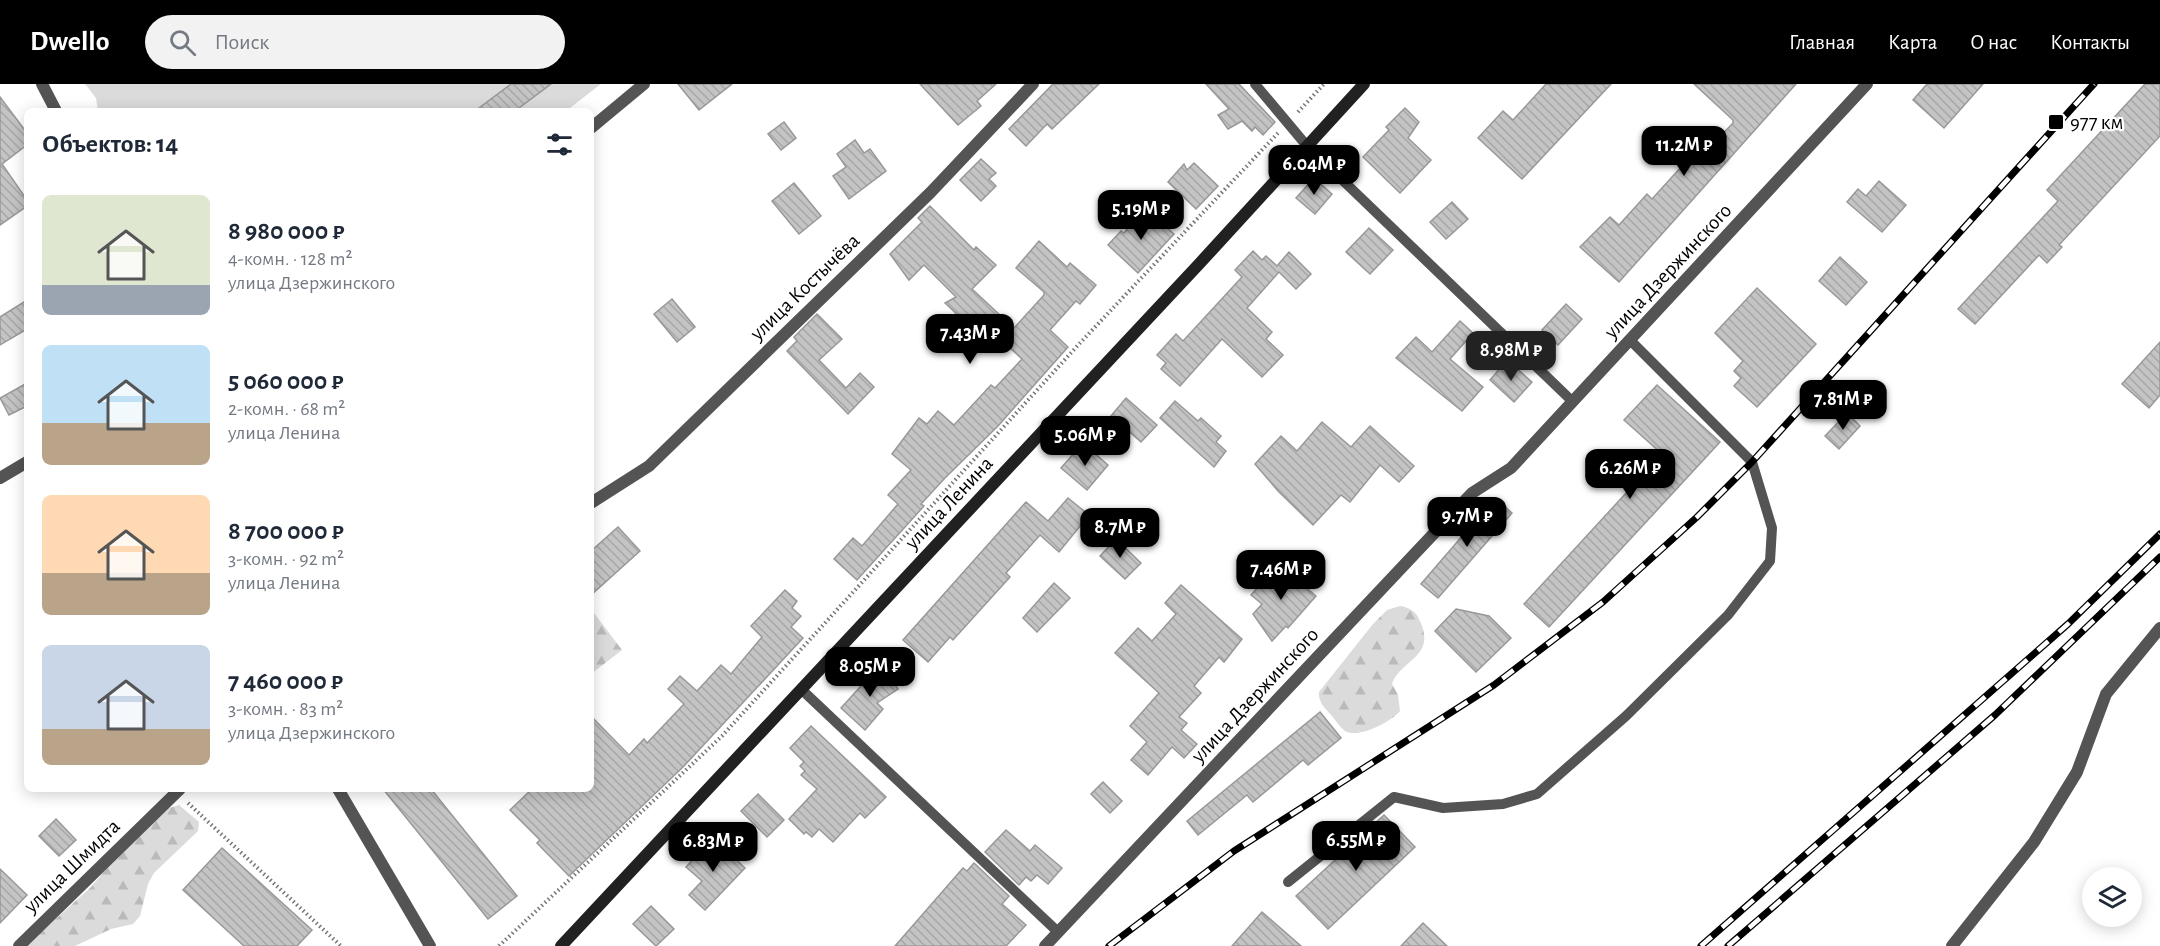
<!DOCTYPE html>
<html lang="ru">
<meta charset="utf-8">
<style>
:root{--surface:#fff;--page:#f2f2f3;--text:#1f2937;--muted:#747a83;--accent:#000}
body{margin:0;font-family:"Alegreya Sans",sans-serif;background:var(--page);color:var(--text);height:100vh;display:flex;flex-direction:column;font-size:22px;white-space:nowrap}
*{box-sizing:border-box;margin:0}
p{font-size:20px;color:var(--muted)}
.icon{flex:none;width:33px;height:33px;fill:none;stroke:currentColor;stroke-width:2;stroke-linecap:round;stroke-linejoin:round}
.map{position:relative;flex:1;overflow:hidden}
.sheet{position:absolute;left:24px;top:24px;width:570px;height:684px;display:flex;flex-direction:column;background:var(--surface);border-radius:9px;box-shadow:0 3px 15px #0003}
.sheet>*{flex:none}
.fabs{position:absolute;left:2082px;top:783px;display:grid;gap:12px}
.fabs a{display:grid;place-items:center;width:60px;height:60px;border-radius:50%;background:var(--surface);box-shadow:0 3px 15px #0003;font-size:30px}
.price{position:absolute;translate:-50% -51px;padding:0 14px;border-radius:12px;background:var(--accent);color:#fff;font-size:20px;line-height:39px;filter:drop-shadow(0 2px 3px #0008)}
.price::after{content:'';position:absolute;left:50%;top:36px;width:18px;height:14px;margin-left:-9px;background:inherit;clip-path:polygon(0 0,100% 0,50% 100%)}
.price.active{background:#222;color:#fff}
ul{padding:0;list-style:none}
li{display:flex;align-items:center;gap:18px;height:150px;padding:0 18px}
li span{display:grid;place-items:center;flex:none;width:168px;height:120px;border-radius:9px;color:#555}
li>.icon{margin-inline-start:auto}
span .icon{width:72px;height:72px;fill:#fffc;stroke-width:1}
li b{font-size:26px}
h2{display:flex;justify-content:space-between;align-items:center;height:72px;padding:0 18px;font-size:26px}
header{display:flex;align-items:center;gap:36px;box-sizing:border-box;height:84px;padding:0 30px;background:var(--accent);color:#fff}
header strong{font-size:28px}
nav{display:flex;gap:33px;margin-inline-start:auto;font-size:21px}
.search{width:420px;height:54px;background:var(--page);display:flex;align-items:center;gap:15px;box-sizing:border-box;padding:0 21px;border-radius:33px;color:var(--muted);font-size:22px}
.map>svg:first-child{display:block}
.green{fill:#dbdbdb}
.forest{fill:url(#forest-firs)}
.building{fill:url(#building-back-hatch);stroke:#989898;stroke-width:1.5}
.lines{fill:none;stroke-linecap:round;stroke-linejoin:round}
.path{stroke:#767676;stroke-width:4;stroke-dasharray:1.5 3;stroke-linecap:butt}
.service{stroke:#545454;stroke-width:10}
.minor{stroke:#545454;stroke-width:12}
.secondary{stroke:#212121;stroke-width:12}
.rail-casing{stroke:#000;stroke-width:7}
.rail{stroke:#fff;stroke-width:4.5;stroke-dasharray:14;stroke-linecap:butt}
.poi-dot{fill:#000;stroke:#fff;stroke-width:2}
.labels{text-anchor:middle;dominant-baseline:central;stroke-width:4.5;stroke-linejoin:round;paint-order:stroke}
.poi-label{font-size:21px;fill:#000;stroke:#fff;text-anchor:start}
.street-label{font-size:21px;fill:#000;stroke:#fff}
</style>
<header>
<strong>Dwello</strong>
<div class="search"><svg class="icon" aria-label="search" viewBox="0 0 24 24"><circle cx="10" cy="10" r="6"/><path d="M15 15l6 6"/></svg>Поиск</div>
<nav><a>Главная</a><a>Карта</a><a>О нас</a><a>Контакты</a></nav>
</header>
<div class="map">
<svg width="2160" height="862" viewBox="0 0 2160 862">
<defs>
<pattern id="forest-firs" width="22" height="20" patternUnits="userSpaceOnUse" patternTransform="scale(1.5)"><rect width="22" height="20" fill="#dbdbdb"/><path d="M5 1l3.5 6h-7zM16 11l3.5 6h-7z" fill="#bababa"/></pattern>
<pattern id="building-back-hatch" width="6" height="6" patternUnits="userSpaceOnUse" patternTransform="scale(1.5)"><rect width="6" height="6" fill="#c4c4c4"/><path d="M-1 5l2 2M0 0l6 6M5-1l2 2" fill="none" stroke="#a7a7a7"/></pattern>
</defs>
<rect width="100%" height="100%" fill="#fff"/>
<polygon class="green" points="85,0 601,0 566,27 98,27 96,14"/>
<g class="forest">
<path d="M1400 522C1408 523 1416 527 1419 535 1438 573 1401 575 1392 600L1398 611 1400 627C1391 638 1358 655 1345 647 1340 643 1336 637 1332 632 1326 625 1318 619 1319 608L1373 540 1387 526Z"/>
<polygon points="591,525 622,566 591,590"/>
<polygon points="179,721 199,738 198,747 154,789 148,800 140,832 133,840 111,845 75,862 26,862 91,803 112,778 169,724"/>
</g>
<g class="building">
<polygon points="511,0 551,0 515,27 475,27"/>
<polygon points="678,0 732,0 699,26"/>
<polygon points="920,0 996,0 977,17 981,22 958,41"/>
<polygon points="1053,0 1099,0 1052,45 1047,40 1026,62 1009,45"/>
<polygon points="1206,0 1239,0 1275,38 1263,51 1255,43 1252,47 1242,37 1228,45 1218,31 1229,25"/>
<polygon points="1546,0 1611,0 1522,95 1478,54 1503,27 1513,36"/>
<polygon points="1694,0 1796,0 1619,198 1580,163 1610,133 1619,141 1647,110 1652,115 1692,71 1680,59 1691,46 1710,63 1733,39 1733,36"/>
<polygon points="1927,0 1983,0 1944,44 1913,16"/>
<polygon points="2145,0 2160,0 2160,52 2059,161 2062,163 2047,179 2039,171 1975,240 1958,225 2058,117 2047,106"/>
<polygon points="0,13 27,49 27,61 2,80 27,116 27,122 0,141"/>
<polygon points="1405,24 1419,38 1408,54 1431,76 1400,109 1363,73 1389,46 1386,43"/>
<polygon points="784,38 796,54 781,66 768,50"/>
<polygon points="855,56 864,69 870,65 886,87 849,115 833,92 846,83 837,70"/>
<polygon points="981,75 996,89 989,95 996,102 981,117 960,96"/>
<polygon points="1194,79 1218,102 1196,125 1168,98 1184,80 1187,86"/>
<polygon points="1314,94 1332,110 1315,130 1296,114"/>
<polygon points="1879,97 1906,121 1882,148 1847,118 1858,105 1866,112"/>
<polygon points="794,99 821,132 799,150 772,117"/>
<polygon points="1452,118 1468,135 1446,155 1430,138"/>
<polygon points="930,122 974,166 976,163 996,181 972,205 1014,244 1044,211 1044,208 1016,184 1039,157 1067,183 1070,179 1096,201 1080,220 1076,217 1050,246 1068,263 998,342 945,394 921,420 924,422 857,496 834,475 853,454 862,462 898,420 888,411 911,386 892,370 919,334 927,340 938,327 954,341 991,301 995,304 1022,275 994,249 986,258 945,219 956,213 924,181 909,196 890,170 922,138 918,134"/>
<polygon points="1144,124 1174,150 1138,189 1108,161 1121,147 1124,149"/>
<polygon points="1369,144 1393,166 1370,190 1346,168"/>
<polygon points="1253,167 1262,176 1266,172 1277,182 1289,168 1311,190 1296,205 1279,188 1247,224 1272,248 1266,255 1283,271 1262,293 1222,255 1180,302 1161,285 1166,279 1157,271 1176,250 1183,257 1242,193 1235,186"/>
<polygon points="1840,173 1867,198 1846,221 1819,197"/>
<polygon points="1757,204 1816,260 1757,323 1734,302 1741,294 1734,287 1743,277 1715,249"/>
<polygon points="672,215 695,243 677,258 654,230"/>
<polygon points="27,216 27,245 0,261 0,233"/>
<polygon points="1566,220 1582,235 1558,261 1542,246"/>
<polygon points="817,230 842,255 819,276 846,304 860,289 874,303 848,330 787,267 797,257 794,253"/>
<polygon points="1460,237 1473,249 1450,275 1483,303 1462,327 1396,274 1416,253 1432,268"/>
<polygon points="2160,258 2160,311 2149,324 2122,300"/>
<polygon points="1502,282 1508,287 1514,282 1532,298 1514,318 1490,296"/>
<polygon points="27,299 27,322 9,331 0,314"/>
<polygon points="1657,301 1720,358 1549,543 1524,520 1662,370 1624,336"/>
<polygon points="1126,314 1157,341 1141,358 1111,332"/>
<polygon points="1175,317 1198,337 1201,334 1221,352 1216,358 1226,367 1214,383 1160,334"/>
<polygon points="1847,329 1860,342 1839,365 1825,352"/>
<polygon points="1322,338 1351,363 1370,342 1414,382 1399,398 1380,381 1350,418 1341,411 1313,441 1278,407 1255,380 1281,352 1297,367"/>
<polygon points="1083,359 1108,381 1087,406 1061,384"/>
<polygon points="1068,414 1089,431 1059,468 1040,451 1006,489 1010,493 953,556 950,553 928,578 903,556 1026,418 1048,437"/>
<polygon points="1495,414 1512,429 1438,514 1421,500"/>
<polygon points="618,443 640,467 591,511 591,467"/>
<polygon points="1116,455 1141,479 1125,495 1100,472"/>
<polygon points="1279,480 1316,512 1288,544 1286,542 1272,557 1253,530 1262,520 1251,511"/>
<polygon points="1054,499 1070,514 1037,548 1023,534"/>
<polygon points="1181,501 1242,555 1224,578 1219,573 1194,602 1201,609 1179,633 1187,639 1181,646 1197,660 1184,674 1172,663 1148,691 1131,676 1147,658 1130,642 1159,609 1115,569 1138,544 1152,557 1176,530 1165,519"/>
<polygon points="785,506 797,517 792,524 801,532 791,543 803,554 684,682 569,792 537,759 540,756 510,726 532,705 591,705 591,632 629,671 644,655 647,659 684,620 668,605 680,592 697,607 721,581 731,590 762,553 751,542"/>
<polygon points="1456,525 1489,532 1511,554 1476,588 1435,547"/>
<polygon points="883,582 898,605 877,619 883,625 865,646 841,624 871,591"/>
<polygon points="1320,628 1341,654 1308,681 1303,676 1253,718 1247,711 1198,751 1187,737"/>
<polygon points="811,642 886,713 865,734 860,729 833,758 819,745 812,753 806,748 804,750 789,735 817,705 801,691 805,687 800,682 804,678 790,664"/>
<polygon points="1103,698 1122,717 1110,729 1091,710"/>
<polygon points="383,705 431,705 517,812 488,835"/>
<polygon points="758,710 784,736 767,753 741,727"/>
<polygon points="1384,731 1415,763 1328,845 1296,812"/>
<polygon points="56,735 76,756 59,772 39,752"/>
<polygon points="1006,746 1030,767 1035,761 1062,784 1048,800 1037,791 1031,797 1026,793 1019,801 985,768"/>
<polygon points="713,754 745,784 705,826 689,811 702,797 686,783"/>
<polygon points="222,764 312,846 297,862 244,862 183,806"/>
<polygon points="974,779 1009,812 1002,820 1026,841 1006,862 895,862 963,784 967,787"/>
<polygon points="0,785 27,811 0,839"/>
<polygon points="651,822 674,845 656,862 633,840"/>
<polygon points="1262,828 1301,862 1232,862"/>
<polygon points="1423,839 1447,862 1401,862"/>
</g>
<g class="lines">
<g class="path">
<polyline points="1298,28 1324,0"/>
<polyline points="188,719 341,862"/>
<polyline points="499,862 722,652 1080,259 1278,49"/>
</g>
<g class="service">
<polyline points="1255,0 1307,62 1571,316"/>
<polyline points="802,606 1058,848"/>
<polyline points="1288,798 1394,713 1443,724 1503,720 1537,710 1626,632 1728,531 1770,477 1772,444 1752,378 1631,257"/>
</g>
<g class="minor">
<polyline points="42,0 56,27"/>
<polyline points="591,44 644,0"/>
<polyline points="0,394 27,378"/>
<polyline points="591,419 649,382 931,108 1033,0"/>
<polyline points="338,705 430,862"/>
<polyline points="19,862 180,705"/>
<polyline points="1045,862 1472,409 1511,384 1867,0"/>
<polyline points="1952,862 2034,758 2077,688 2106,610 2160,544"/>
</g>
<polyline class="secondary" points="561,862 1200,179 1364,0"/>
<defs>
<g id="rail">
<polyline points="1109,862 1234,767 1494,601 1603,518 1697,433 1752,378 2094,0"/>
<polyline points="1701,862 2068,540 2160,450"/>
<polyline points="1728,862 1995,631 2160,473"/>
</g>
</defs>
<use href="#rail" class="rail-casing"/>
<use href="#rail" class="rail"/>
</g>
<rect class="poi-dot" x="2048" y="30" width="16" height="16" rx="3"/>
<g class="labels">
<g class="poi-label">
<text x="2070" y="38">977 км</text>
</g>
<g class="street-label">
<text transform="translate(1668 187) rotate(-47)">улица Дзержинского</text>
<text transform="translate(805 203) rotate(-44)">улица Костычёва</text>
<text transform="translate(949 419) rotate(-47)">улица Ленина</text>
<text transform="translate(1255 611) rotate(-47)">улица Дзержинского</text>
<text transform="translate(72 782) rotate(-44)">улица Шмидта</text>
</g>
</g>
</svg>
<div class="fabs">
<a><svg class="icon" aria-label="layers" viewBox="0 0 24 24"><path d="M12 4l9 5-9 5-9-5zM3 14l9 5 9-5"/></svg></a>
</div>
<b class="price" style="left:1684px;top:93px">11.2M ₽</b>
<b class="price" style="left:1314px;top:112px">6.04M ₽</b>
<b class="price" style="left:1141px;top:157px">5.19M ₽</b>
<b class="price" style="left:970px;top:281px">7.43M ₽</b>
<b class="price active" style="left:1511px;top:298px">8.98M ₽</b>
<b class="price" style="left:1843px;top:347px">7.81M ₽</b>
<b class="price" style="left:1085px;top:383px">5.06M ₽</b>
<b class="price" style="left:1630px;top:416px">6.26M ₽</b>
<b class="price" style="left:1467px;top:464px">9.7M ₽</b>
<b class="price" style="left:1120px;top:475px">8.7M ₽</b>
<b class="price" style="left:1281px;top:517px">7.46M ₽</b>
<b class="price" style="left:870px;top:614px">8.05M ₽</b>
<b class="price" style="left:1356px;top:788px">6.55M ₽</b>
<b class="price" style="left:713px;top:789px">6.83M ₽</b>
<section class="sheet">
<h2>Объектов: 14<svg class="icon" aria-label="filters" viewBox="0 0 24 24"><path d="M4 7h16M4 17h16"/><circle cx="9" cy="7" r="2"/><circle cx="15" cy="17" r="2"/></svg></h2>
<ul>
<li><span style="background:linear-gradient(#dfe7d0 75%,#9aa5b1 0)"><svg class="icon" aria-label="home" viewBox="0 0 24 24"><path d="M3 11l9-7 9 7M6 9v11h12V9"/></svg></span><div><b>8 980 000 ₽</b><p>4-комн. · 128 m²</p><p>улица Дзержинского</p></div></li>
<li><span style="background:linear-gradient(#bfe0f5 65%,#b9a48a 0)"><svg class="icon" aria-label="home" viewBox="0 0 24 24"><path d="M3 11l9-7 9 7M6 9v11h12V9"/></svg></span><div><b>5 060 000 ₽</b><p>2-комн. · 68 m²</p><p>улица Ленина</p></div></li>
<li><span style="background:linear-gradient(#ffd9b3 65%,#b9a48a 0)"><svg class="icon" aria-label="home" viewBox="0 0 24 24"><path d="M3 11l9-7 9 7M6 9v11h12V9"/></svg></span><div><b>8 700 000 ₽</b><p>3-комн. · 92 m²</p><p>улица Ленина</p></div></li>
<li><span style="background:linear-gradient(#c9d6e8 70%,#b9a48a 0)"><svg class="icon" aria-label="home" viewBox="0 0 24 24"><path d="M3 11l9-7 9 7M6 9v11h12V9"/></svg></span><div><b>7 460 000 ₽</b><p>3-комн. · 83 m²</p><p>улица Дзержинского</p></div></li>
</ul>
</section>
</div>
